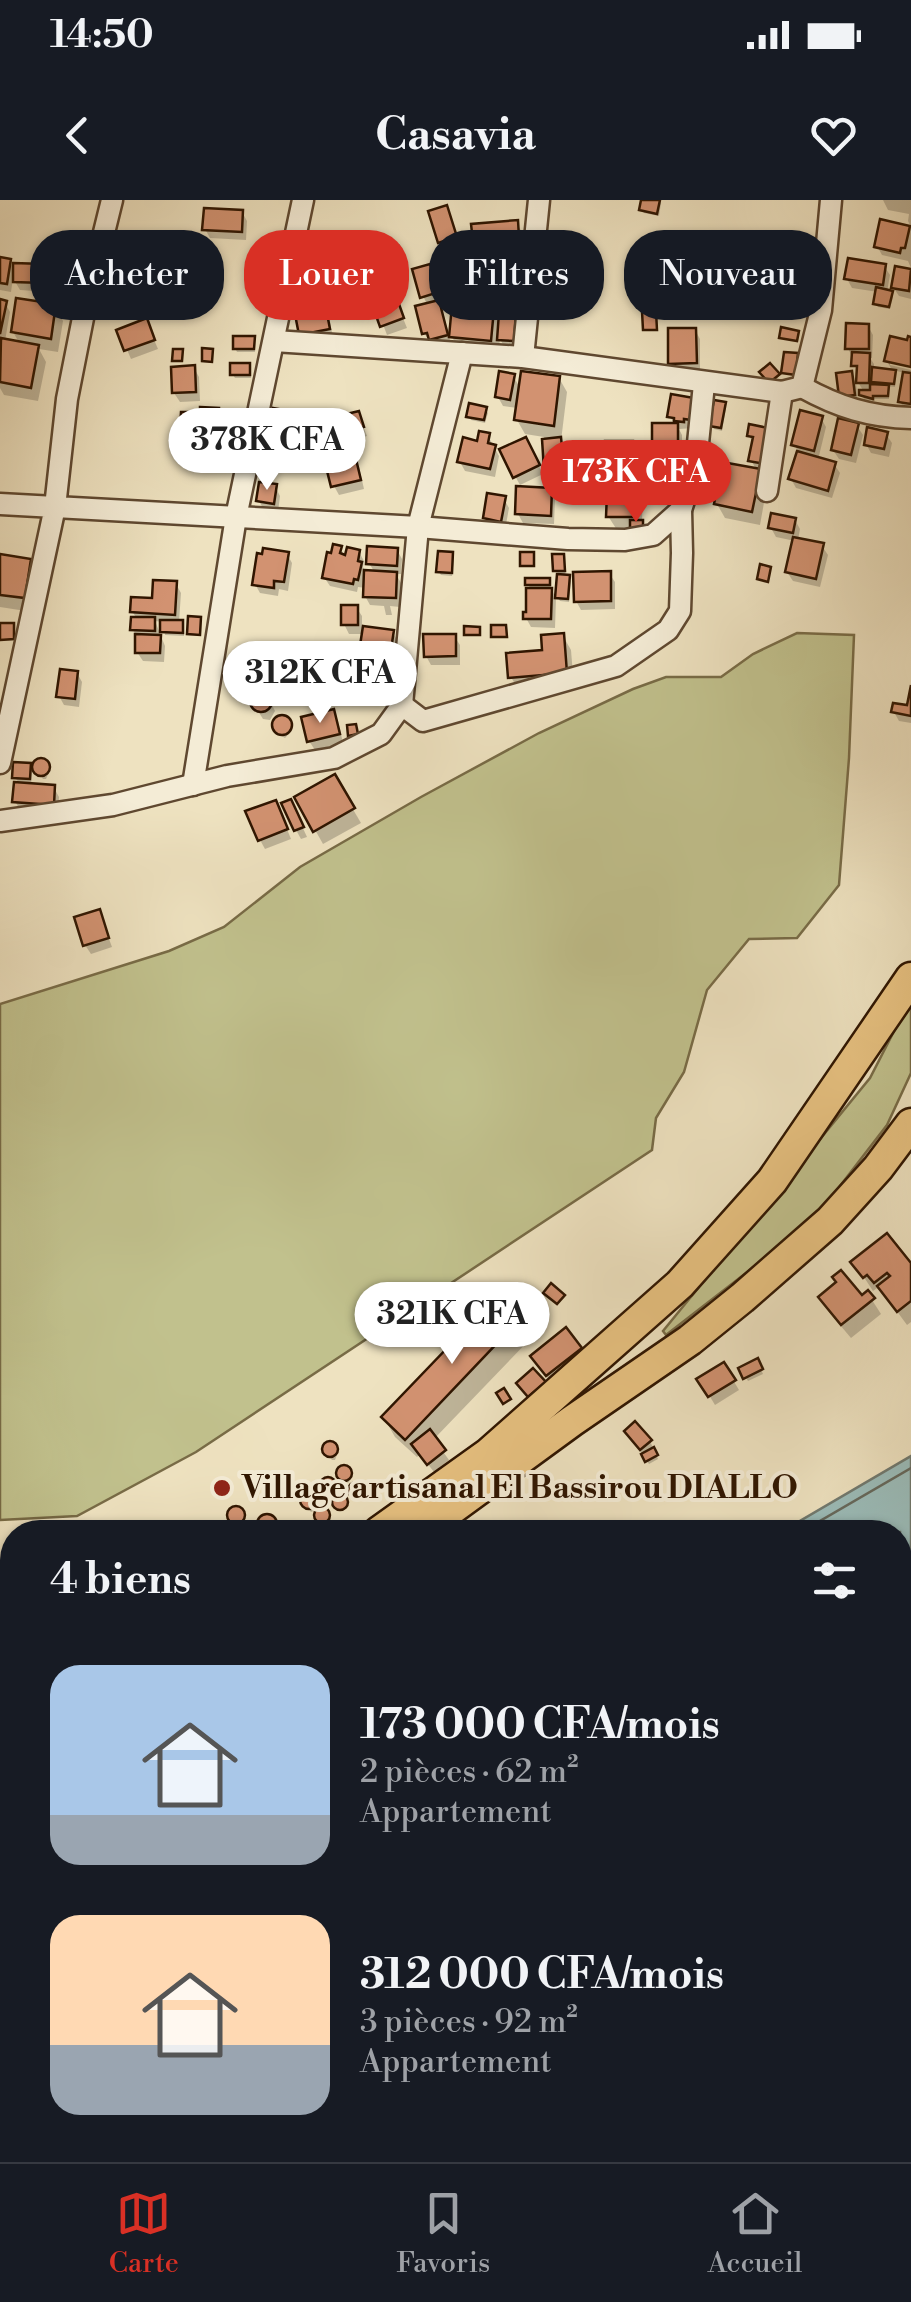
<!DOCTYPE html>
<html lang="fr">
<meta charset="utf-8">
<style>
:root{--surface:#171b24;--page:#242831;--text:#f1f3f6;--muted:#9ea1a6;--line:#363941;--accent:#d93025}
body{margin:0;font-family:"Libre Bodoni",serif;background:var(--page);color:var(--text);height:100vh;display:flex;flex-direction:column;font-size:38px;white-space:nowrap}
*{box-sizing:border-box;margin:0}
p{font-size:32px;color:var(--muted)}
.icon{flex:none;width:55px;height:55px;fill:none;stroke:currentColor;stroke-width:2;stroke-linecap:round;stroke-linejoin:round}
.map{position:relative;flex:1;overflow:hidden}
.sheet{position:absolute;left:0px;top:1320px;width:912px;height:642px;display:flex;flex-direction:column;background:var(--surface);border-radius:40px 40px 0 0;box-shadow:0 2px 8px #0004}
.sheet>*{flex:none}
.top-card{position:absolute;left:30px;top:30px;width:852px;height:90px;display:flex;gap:20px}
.price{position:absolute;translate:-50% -85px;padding:0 22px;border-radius:35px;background:#fff;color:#222;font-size:32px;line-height:65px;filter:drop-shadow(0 2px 5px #0008)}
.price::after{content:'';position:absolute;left:50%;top:60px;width:30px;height:22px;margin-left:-15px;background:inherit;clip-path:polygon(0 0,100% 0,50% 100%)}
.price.current{background:var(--accent);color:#fff}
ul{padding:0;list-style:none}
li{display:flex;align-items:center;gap:30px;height:250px;padding:0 50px}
li span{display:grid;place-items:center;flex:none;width:280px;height:200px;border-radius:30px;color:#555}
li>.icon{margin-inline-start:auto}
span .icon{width:120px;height:120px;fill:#fffc;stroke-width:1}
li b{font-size:42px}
h2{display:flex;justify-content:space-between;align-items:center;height:120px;padding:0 50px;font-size:42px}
.tag{padding:0 35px;border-radius:40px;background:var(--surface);box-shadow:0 2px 8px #0004;font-size:35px;line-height:90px}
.tag.current{background:var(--accent);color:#fff}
.status{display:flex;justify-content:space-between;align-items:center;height:70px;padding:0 50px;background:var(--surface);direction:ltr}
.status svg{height:28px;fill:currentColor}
header{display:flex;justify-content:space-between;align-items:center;height:130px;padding:0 50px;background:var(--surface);font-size:45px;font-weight:700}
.tab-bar{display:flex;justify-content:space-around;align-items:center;height:140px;border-top:2px solid var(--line);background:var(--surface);font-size:28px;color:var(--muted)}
.tab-bar a{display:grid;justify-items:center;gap:5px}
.tab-bar .current{color:var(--accent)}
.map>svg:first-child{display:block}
.green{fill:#c1c18d;stroke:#786b46;stroke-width:2.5}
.water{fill:#9bbcb9;stroke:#70796f;stroke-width:2.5}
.shadow{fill:#0003}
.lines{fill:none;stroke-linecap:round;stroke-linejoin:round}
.shore{stroke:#65685c;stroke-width:2.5}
.building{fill:#d29271;stroke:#2f1500;stroke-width:2.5}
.street-casing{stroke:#5f4830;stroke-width:25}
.primary-casing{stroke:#2f1500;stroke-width:35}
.street{stroke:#f4ecd6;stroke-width:20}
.primary{stroke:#e7c180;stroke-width:30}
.poi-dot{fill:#8f2418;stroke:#f4ecd6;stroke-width:4}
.labels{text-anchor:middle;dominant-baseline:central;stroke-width:8;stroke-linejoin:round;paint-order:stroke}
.poi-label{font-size:32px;font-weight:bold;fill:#2f1500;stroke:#f4ecd6;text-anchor:start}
</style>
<div class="status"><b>14:50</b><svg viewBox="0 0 49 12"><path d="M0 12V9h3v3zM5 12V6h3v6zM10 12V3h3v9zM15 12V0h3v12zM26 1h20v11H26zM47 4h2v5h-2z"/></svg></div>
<header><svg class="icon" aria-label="back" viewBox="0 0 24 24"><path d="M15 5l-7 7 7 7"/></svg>Casavia<svg class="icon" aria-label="heart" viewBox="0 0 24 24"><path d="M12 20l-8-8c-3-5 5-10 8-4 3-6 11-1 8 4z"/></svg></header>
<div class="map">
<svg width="911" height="1962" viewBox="0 0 911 1962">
<rect width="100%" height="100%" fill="#eee2c0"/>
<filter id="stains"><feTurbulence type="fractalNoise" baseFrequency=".002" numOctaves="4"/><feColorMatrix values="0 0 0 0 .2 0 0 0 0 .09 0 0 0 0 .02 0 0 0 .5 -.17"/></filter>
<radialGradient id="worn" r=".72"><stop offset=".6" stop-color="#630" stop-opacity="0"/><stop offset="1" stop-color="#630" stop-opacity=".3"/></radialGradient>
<g class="green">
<polygon points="797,433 854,435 849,558 839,685 797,738 749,739 707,790 684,872 656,918 652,950 196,1252 77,1316 0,1320 0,804 169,751 224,727 300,667 421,597 539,533 633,489 666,477 721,477 753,454"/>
<polygon points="911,798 911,873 887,925 813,1021 666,1135 663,1131 870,878"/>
</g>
<g class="water">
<polygon points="911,1256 911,1371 900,1373 900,1332 781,1332"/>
<polygon points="172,1950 216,1950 206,1962 158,1962"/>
</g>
<g class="shadow">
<polygon points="644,0 659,0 661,3 659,16 644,13 642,10"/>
<polygon points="883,0 911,0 911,27 908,21 909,14 888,10"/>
<polygon points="446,8 460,46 464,46 466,50 467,57 458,58 455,48 445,51 440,42"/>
<polygon points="242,12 247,21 246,40 210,38 205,29"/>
<polygon points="882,22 911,28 911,68 908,61 882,55 877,46"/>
<polygon points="516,23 522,32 523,47 480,50 475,41"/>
<polygon points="189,44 194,53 194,59 188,59 187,88 168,88 161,75 159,105 124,103 116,89 153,47 163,64"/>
<polygon points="403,58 409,73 388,81 407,128 387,135 366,79"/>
<polygon points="0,60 9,61 16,73 43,67 49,76 48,92 20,90 13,78 11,92 0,90"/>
<polygon points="884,66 890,75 887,92 893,97 890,109 878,107 875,103 878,92 852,88 847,79"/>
<polygon points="429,67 442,101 437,103 443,112 451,144 430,142 424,133 428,106 423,96"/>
<polygon points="897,69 911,71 911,99 899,96 893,87"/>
<polygon points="494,100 502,114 516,103 521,112 518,149 505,148 500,139 498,155 460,151 452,137"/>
<polygon points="322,101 328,110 333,138 302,134"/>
<polygon points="0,102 5,103 10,112 5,141 20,144 13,132 55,107 63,121 58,152 39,149 46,162 38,201 4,195 0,188 0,157 3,142 0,142"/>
<polygon points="146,121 158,149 131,159 119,131"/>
<polygon points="868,126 873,135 872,158 870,158 874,164 874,170 893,172 887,161 911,139 911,164 890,160 890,165 911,170 911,212 906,211 900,202 905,173 893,170 896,176 895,187 886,186 889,191 889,199 873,199 873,201 864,199 862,195 864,192 858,182 859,174 848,148"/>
<polygon points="695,130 700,139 700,172 676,172 670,163"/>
<polygon points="253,139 255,152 237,152 235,148"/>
<polygon points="249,165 251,178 235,178 233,175"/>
<polygon points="194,168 199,177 200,201 180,202 174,193"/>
<polygon points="850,174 856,183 858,204 841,196"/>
<polygon points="513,176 521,189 559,178 567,192 561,241 565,249 567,277 552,279 547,270 544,237 525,234 517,220 518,208 503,206 498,197"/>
<polygon points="692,200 695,228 679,229 682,235 682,252 689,252 690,263 684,263 682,259 658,259 658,263 650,263 648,256 658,256 654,250 675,226 670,216"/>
<polygon points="724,204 726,208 722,231 714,229 712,226"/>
<polygon points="485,209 488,213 485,223 471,220 469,216"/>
<polygon points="218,210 226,225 224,260 190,259 182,245 203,215"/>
<polygon points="283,212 285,216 280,237 272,235 270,232"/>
<polygon points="358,214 367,236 342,243 337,234"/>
<polygon points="821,218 826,227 818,260 834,264 840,273 832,298 796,288 791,279 799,253 794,244"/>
<polygon points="857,226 863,235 856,263 839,259 833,250"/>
<polygon points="771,231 767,286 760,325 725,318 717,304 757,271 751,260 754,244 749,236"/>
<polygon points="886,234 892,243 889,257 871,253 866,244"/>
<polygon points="488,236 499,256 495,277 465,271 460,262"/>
<polygon points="632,243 637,252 637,267 617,267 617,272 635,272 643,287 642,323 644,333 617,330 608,316 615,271 607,258"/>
<polygon points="530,249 543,274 520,285 515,276"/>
<polygon points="353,258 359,267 364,289 339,295 334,286"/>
<polygon points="275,286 280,296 278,312 264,310 259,301"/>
<polygon points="550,290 555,299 554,324 523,323 518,314"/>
<polygon points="504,299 509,308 505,330 490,327 485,318"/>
<polygon points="795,320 800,329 798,340 822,346 828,355 820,387 793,381 787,372 795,341 776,337 771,328"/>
<polygon points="340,348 347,359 359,352 364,361 363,367 366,373 375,373 369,363 397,350 402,359 401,374 396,374 401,383 400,407 390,406 392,415 386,415 384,406 370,405 365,396 366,388 358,387 357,392 330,386 324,377"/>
<polygon points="287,354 292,363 288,391 279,389 278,396 260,393 255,384"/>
<polygon points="452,354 454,358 452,376 441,375 439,372"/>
<polygon points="0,357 29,361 38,376 32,412 0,407"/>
<polygon points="563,357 566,377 571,381 569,402 560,401 558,398 560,374 555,371"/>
<polygon points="609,373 615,382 615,409 581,410 576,401"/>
<polygon points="548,380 556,399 555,428 531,427 526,418 531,390 528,384"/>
<polygon points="176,384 181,393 179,422 184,426 184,436 165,435 163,422 155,421 165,446 164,462 143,461 137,452 138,438 133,430 137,419 132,411 154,401"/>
<polygon points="356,407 362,416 362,428 392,432 398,441 394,464 367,461 362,452 364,434 349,434 344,424"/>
<polygon points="454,436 460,445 460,465 431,465 426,456"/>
<polygon points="563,436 571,450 574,487 519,491 511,477"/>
<polygon points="267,447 269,447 277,457 272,464 266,462 262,454"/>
<polygon points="77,473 82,482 79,507 64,505 59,496"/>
<polygon points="262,493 268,497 275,511 270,520 263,519 253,503 255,496"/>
<polygon points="911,499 911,523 899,521 894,512 909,508"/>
<polygon points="333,512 338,521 343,543 315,550 309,541"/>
<polygon points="282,518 285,518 292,530 285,538 278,534 274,525 275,522"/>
<polygon points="42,561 50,570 46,579 43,579 34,568 36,563"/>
<polygon points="29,565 32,569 31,586 54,588 59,597 58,613 20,610 15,601 20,585 15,577"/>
<polygon points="334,577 361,623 323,644 297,598"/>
<polygon points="295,611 307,637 301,639 296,630"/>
<polygon points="280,612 291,639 265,649 260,640"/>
<polygon points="99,712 112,747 91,754 85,745"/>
<polygon points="854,1062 911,1067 911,1122 907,1125 885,1095 877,1088 873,1091"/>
<polygon points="821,1098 872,1100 881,1114 851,1138 829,1112"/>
<polygon points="520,1118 532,1137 434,1239 449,1260 434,1272 420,1254 417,1257 395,1237 384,1218"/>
<polygon points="580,1149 585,1158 553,1184 538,1166"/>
<polygon points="757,1161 763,1174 748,1181 741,1169"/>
<polygon points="724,1165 739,1190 715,1205 700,1180"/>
<polygon points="627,1232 650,1241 658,1259 649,1264"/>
<polygon points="330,1243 338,1252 335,1260 332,1260 324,1251 325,1245"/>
<polygon points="344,1268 349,1270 352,1277 348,1283 339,1273"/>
<circle cx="329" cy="1288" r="7"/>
<polygon points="358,1285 364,1297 358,1300 351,1291 353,1286"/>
<polygon points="311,1293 316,1299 318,1309 324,1310 331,1320 325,1326 317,1315 318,1309 311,1312 303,1302 304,1296"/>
<circle cx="341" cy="1305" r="6"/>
<polygon points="236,1309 244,1317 244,1324 239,1327 230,1315"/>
<polygon points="266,1318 275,1325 278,1329 276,1332 263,1332 260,1322"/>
<polygon points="5,1712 12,1723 12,1769 0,1751 0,1716"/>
</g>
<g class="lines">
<polyline class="shore" points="801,1332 911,1268"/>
</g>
<g class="building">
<polygon points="641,0 660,0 657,14 639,10"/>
<polygon points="447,5 457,37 438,43 428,11"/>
<polygon points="204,8 243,10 242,32 202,30"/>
<polygon points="880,19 910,26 905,48 901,48 900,53 874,47"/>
<polygon points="518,20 519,38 473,42 471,24"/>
<polygon points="174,42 191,42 191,51 184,51 183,80 160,79 161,46 174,46"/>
<polygon points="116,43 155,45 152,91 114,89"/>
<polygon points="466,43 466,54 454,55 453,44"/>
<polygon points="399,46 406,64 364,80 357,62"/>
<polygon points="0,57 11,59 7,84 0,83"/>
<polygon points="848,58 886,64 883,85 844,79"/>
<polygon points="13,63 45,64 44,83 13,82"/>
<polygon points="430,64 439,92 420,98 412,69"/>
<polygon points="895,66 911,69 909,91 891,88"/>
<polygon points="793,73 805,75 802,95 790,93"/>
<polygon points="328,74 329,83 314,84 313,75"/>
<polygon points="390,79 404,118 380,127 366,87"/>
<polygon points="876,87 893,91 889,107 873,104"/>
<polygon points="342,90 345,106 329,109 326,93"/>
<polygon points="453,94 495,98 491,141 449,137"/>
<polygon points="16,98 56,104 51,139 11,132"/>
<polygon points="324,98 330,129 299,135 293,104"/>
<polygon points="0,99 7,101 0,134"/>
<polygon points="500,99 517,100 514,141 497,140"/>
<polygon points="439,100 448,135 429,140 427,133 422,134 415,106"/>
<polygon points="642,111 656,111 657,130 643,130"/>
<polygon points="147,118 155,140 124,151 116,130"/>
<polygon points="846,123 869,124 869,149 845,149"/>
<polygon points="781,127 799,131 797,141 779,138"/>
<polygon points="668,128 696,128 697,163 668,164"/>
<polygon points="233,136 255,136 254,149 233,149"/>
<polygon points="890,136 907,140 908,136 911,137 911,167 884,161"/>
<polygon points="1,138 39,145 31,188 0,182"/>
<polygon points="202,148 213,149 212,162 202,161"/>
<polygon points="173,149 183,149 182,161 172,161"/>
<polygon points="784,152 798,153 796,175 781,173"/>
<polygon points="852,152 870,153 869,183 856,183 857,166 851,166"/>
<rect x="230" y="163" width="20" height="12"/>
<polygon points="770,163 780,174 769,183 759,172"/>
<polygon points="195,165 196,192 172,193 171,167"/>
<polygon points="872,167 896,170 894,184 871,182"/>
<polygon points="499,171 515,174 510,200 495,197"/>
<polygon points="521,171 560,176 554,226 514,220"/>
<polygon points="852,171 855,195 839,197 836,173"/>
<polygon points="903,172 911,173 911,204 898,202"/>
<polygon points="870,184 889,185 888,196 873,196 873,199 859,195 859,190 870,190"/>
<polygon points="671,194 694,198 691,220 684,219 684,222 674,221 674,218 667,217"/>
<polygon points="714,200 726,202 721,228 709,226"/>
<polygon points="469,203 487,207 484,220 466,217"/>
<polygon points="200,207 219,208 217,247 179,245 181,212 200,212"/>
<polygon points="273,208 284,210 279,235 267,232"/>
<polygon points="800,210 823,216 814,251 791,245"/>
<polygon points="359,211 364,227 334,235 330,218"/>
<polygon points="838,218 859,223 851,255 831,250"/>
<rect x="652" y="223" width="26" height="27"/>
<polygon points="749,224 773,229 765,264 748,261 753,237 747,236"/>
<polygon points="867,227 888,232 884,249 864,245"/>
<polygon points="479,231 490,233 488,243 496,245 490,269 457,262 463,237 477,241"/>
<polygon points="526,237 540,265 513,278 499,249"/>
<polygon points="561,237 564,269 544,270 542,239"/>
<rect x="605" y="241" width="28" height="18"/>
<polygon points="797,251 836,262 828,291 788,279"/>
<polygon points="355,255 361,280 331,287 325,263"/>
<polygon points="722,262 761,269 752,312 714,304"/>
<polygon points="608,269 636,270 635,317 606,317"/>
<polygon points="259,282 277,284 274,304 256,301"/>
<polygon points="516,286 552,288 551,316 515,314"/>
<polygon points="487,293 506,296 501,322 483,318"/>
<polygon points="771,313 796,318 793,333 768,328"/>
<rect x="630" y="320" width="13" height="10"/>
<polygon points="793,337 824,343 816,379 785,372"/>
<polygon points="333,344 342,346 340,353 345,355 347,347 360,350 358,361 362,362 358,380 354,379 353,384 322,378 327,352 331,353"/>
<polygon points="367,346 398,348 397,366 366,364"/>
<polygon points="263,348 289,352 284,382 274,381 274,388 252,385 257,353 262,354"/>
<polygon points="438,351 453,352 452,373 436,372"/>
<rect x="520" y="352" width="14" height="14"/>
<polygon points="0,354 31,359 25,398 0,395"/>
<polygon points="552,354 564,354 565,371 553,371"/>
<polygon points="760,364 771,367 768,382 757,379"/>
<polygon points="364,370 397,372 396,398 363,397"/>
<polygon points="611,371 611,401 574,402 573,372"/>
<polygon points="557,374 570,375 568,399 555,398"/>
<rect x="525" y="378" width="25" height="7"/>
<polygon points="153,380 177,381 175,415 130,412 131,397 152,398"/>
<polygon points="526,388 552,388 551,419 523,419 523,412 526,412"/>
<rect x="341" y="405" width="17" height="20"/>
<polygon points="188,416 201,417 200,435 187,434"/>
<polygon points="131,417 155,417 155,431 130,430"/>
<polygon points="160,420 183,420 183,433 160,432"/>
<polygon points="0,423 14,423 14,439 0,440"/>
<polygon points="491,425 506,425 507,437 491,437"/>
<polygon points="363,426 394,430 390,456 359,452"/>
<polygon points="464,426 480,427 480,435 464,435"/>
<polygon points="564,433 567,473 508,478 506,453 542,450 541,435"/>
<polygon points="135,434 161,435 160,453 135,453"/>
<polygon points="423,434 456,434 456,456 424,457"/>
<circle cx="268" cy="453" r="8"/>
<polygon points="60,469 78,471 75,499 56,497"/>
<polygon points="911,485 911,516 891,512 893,503 907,505"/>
<circle cx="261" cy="501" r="11"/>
<polygon points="334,509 340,534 307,542 301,517"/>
<circle cx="282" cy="525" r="10"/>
<polygon points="356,524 358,534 348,536 347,525"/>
<circle cx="41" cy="567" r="9"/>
<polygon points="13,562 31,563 30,579 12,578"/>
<polygon points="335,574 355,608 313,632 294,597"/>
<polygon points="14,582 55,585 54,605 12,602"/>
<polygon points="291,599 304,627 294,631 281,603"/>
<polygon points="276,600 288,629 258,641 245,611"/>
<polygon points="100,709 109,738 83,746 74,717"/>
<polygon points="887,1033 911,1063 911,1101 897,1112 877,1086 890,1076 887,1073 874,1083 867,1075 863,1078 850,1062"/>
<polygon points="841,1070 862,1095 868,1090 875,1098 841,1125 818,1097 836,1082 832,1077"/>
<polygon points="551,1083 565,1095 557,1104 543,1093"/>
<polygon points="499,1094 522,1117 405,1240 381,1217"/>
<polygon points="566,1127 582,1148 546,1176 530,1156"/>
<polygon points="758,1158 763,1169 743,1179 738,1168"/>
<polygon points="724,1162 736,1180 708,1197 696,1179"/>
<polygon points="533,1168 546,1182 528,1197 516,1183"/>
<polygon points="504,1188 511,1199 503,1204 496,1193"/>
<polygon points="635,1221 652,1240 640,1250 624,1231"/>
<polygon points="430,1229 446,1250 427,1265 411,1244"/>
<circle cx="330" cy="1249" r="8"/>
<polygon points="654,1247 658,1255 645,1262 641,1254"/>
<circle cx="344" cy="1273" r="8"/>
<circle cx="328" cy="1285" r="8"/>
<circle cx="356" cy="1290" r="8"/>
<circle cx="309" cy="1300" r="9"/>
<circle cx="340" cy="1302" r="8"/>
<circle cx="236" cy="1315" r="9"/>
<circle cx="322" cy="1315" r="8"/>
<circle cx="267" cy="1324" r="10"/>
<polygon points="6,1708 12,1719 0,1727 0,1713"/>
<polygon points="12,1732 12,1752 3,1759 0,1754 0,1741"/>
<polygon points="901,1765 911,1766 911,1780 901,1780"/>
</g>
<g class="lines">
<defs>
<g id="street">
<polyline points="112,0 83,118 67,199 55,307 418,327 568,339 625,340 653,335 681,310"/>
<polyline points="274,141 523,157 782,192"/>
<polyline points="523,157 539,0"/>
<path d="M802 187C838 207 870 217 911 218"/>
<polyline points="767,291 782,192 802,187 821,110 831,0"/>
<polyline points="0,304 55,307 0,563"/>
<polyline points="402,505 423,521 616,466 668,430 680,411 682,353 681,310 696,263 704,184"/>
<polyline points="193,585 236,317 303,0"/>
<polyline points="0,621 113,605 227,576 334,558 381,534 402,505 418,327 462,153"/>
<polyline points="900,1622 911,1616"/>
<polyline points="900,1941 911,1941"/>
<polyline points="553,1950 567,1962"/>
<polyline points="493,1962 505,1950"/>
<polyline points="715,1962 815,1950"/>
<polyline points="828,1962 828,1950"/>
</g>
<g id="primary">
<polyline points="379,1332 488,1254 680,1084 772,981 911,778"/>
<polyline points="420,1332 572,1221 690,1140 742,1098 830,1021 878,968 911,924"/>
<polyline points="0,1608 12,1600"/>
</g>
</defs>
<use href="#street" class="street-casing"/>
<use href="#primary" class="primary-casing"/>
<use href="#street" class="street"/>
<use href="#primary" class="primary"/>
</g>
<circle class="poi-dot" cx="222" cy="1288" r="10"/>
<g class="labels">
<g class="poi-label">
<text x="242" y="1288">Village artisanal El Bassirou DIALLO</text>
</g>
</g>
<rect width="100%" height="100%" filter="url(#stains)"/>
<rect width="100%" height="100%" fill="url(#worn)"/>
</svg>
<b class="price" style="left:267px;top:293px">378K CFA</b>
<b class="price current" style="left:636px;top:325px">173K CFA</b>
<b class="price" style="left:320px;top:526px">312K CFA</b>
<b class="price" style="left:452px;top:1167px">321K CFA</b>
<div class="top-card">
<a class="tag">Acheter</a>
<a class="tag current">Louer</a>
<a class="tag">Filtres</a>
<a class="tag">Nouveau</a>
</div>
<section class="sheet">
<h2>4 biens<svg class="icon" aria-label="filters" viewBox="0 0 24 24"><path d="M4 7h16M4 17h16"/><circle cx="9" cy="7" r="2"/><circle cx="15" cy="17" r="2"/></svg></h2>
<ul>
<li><span style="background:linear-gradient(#a9c7e8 75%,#9aa5b1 0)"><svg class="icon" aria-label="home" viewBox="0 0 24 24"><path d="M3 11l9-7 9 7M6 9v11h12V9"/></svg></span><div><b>173 000 CFA/mois</b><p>2 pièces · 62 m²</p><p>Appartement</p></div></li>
<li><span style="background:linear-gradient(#ffd9b3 65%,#9aa5b1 0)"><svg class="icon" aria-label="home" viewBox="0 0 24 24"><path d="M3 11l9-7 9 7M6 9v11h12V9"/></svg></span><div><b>312 000 CFA/mois</b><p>3 pièces · 92 m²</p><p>Appartement</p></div></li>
</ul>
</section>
</div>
<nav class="tab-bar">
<a class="current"><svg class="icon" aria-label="map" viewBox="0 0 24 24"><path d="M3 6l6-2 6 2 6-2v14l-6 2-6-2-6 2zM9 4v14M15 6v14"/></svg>Carte</a>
<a><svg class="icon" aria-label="saved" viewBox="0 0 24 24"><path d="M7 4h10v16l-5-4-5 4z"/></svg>Favoris</a>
<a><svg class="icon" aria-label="home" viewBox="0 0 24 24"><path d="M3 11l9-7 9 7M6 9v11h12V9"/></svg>Accueil</a>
</nav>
